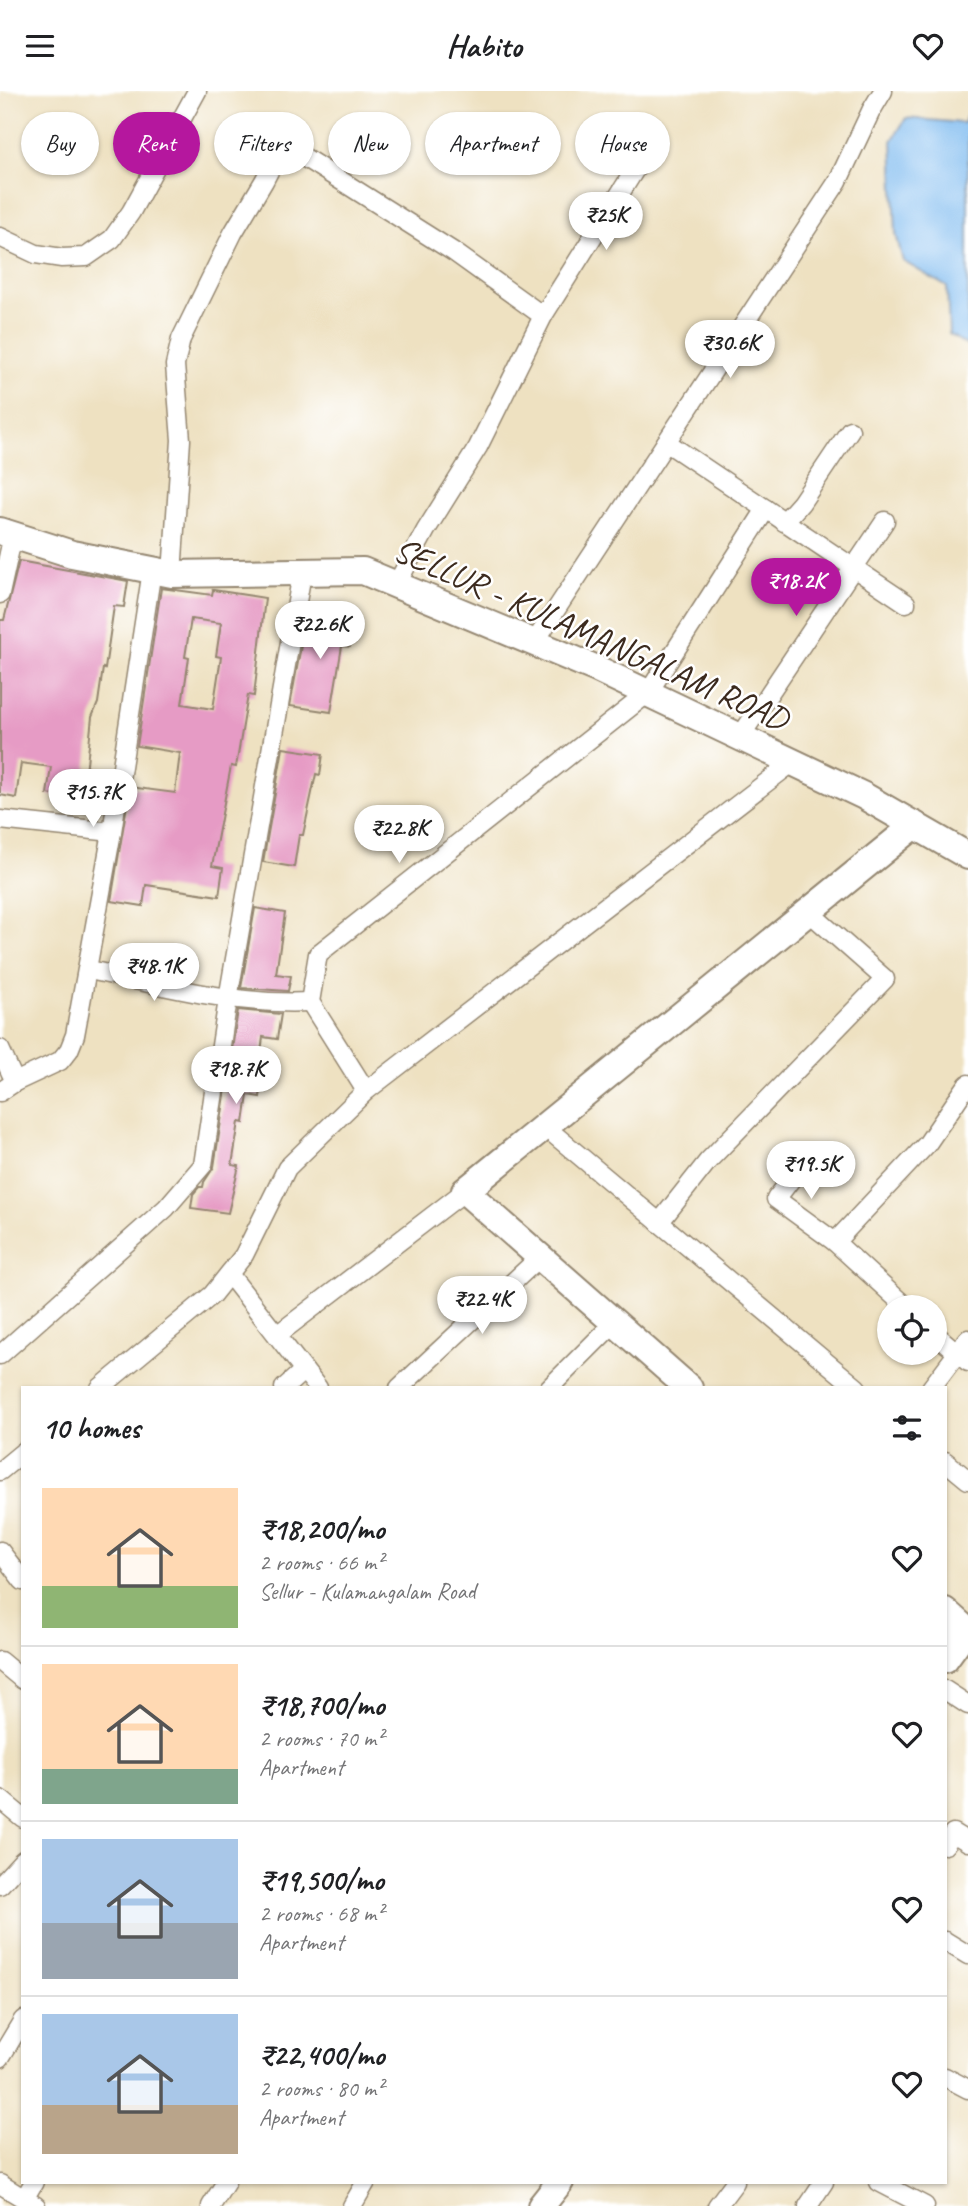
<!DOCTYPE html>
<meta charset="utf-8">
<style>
:root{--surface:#fff;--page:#f2f2f2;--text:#202124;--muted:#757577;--line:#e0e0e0;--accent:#b5179e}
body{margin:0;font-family:Caveat,sans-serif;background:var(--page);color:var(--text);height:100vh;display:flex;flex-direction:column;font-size:26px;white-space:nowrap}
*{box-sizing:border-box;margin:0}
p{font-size:23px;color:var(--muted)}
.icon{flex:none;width:38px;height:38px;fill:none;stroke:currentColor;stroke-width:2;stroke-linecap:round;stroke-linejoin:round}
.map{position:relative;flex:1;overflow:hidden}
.side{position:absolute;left:21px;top:1295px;width:926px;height:798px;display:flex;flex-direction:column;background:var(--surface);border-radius:0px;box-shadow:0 2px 5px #0004}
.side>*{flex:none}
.top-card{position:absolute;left:21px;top:21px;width:928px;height:63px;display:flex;gap:14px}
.fabs{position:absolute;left:877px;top:1204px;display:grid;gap:14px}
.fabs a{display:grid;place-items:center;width:70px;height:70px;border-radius:50%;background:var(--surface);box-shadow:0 2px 5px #0004;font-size:35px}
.price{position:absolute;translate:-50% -60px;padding:0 16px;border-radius:24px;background:#fff;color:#222;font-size:23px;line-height:46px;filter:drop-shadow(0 2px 4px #0008)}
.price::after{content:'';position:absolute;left:50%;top:42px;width:21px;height:16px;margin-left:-10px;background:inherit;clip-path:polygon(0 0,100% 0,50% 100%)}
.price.on{background:var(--accent);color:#fff}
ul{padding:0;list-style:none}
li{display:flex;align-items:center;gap:21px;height:175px;padding:0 21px}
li+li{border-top:2px solid var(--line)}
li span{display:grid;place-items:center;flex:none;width:196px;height:140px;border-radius:0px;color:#555}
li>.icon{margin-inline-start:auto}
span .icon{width:84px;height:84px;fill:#fffc;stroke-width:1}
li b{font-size:30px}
h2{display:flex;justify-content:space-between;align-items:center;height:84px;padding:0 21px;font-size:30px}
.chip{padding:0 24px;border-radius:32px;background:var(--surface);box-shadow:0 2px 5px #0004;font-size:24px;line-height:63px}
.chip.on{background:var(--accent);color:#fff}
header{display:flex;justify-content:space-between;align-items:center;height:91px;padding:0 21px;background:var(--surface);font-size:32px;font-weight:600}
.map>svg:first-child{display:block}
.water{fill:#7cb9ef;stroke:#5c7286;stroke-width:2}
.building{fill:#e69bc5;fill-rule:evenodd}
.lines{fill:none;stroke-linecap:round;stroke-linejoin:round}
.street-casing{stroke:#948670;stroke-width:21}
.secondary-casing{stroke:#948670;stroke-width:30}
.street{stroke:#fff;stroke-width:18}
.secondary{stroke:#fff;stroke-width:26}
.labels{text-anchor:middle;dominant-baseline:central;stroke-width:5;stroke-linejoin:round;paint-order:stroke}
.street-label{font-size:35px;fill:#3b2a1e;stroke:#fff}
</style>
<header><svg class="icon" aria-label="menu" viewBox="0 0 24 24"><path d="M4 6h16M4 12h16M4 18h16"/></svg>Habito<svg class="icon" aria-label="heart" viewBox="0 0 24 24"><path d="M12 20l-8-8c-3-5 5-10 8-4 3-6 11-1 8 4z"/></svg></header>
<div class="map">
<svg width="968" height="2115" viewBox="0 0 968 2115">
<rect width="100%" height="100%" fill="#fff"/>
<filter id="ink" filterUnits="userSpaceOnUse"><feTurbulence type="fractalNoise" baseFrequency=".0143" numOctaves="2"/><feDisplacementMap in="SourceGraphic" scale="14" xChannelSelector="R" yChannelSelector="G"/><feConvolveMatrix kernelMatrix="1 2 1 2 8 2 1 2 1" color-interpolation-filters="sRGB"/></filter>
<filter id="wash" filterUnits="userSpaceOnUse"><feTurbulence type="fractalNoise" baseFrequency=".00686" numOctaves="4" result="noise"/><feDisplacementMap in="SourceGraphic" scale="28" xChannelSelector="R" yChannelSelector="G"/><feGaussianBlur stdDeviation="1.57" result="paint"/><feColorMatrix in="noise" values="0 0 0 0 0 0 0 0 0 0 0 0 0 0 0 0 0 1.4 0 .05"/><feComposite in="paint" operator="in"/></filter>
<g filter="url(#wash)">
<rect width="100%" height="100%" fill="#eee1c1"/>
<polygon class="water" points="968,24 968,255 949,243 947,196 903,170 896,143 892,50 906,27 963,32"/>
<g id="blocks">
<g class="building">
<polygon points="19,470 128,490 124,516 114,515 105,578 103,577 98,612 92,626 86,682 83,681 80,708 47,703 51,676 21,672 16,707 0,704 0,529 4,529"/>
<path d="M161 497 212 504 213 499 265 507 254 605 248 604 236 676 231 675 212 775 223 777 219 805 146 794 143 815 111 810 130 696 175 702 180 662 137 655ZM191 528 221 532 216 565 221 566 213 618 182 613 189 567 185 566Z"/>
<polygon points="307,522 354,529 350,556 342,555 331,621 290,615"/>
<polygon points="283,657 323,663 320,684 316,683 303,744 299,744 294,776 263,771"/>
<polygon points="255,817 285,822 276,883 291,885 288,900 241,897"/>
<polygon points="238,919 281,923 277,948 263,946 258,985 263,985 260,1006 248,1004 244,1032 239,1031 232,1074 239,1075 228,1122 191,1117 193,1103 199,1096 203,1096 204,1091 214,1076"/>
</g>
</g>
</g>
<g filter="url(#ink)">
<use href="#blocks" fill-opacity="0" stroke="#948670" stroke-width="2"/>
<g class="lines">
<defs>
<g id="street">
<polyline points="0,146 36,163 62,167 86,166 112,148 131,121 197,0"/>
<polyline points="543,225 636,77"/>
<polyline points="666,351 906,512"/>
<polyline points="784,431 801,412 850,339"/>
<polyline points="172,483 181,349 175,274 181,248 233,142 264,90 283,53 454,161 543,225 478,356 426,439 396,494"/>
<polyline points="0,503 13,444"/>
<polyline points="534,552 838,90 871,20 883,0"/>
<polyline points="740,646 885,430"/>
<polyline points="0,729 112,741"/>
<path d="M89 879C161 894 235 915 310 911"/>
<polyline points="0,958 15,991 60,970 69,959 75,944 112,741 152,479"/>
<polyline points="366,1000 310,911 318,863 648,602 766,418"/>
<polyline points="0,1001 15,991"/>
<polyline points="544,1035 857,1297"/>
<polyline points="809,1065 776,1108 835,1151"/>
<polyline points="659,1132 708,1070 885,888 809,821"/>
<polyline points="229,1183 318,1297"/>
<polyline points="906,1216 835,1151 927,1053 968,993"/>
<polyline points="934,1242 968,1271"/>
<polyline points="277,1244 465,1100"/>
<polyline points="0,1264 166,1117 203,1074 228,908 302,482"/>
<polyline points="100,1297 212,1204 244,1164 287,1077 366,1000 793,671"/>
<polyline points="284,1297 304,1279"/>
<polyline points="399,1297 540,1166"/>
<polyline points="549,1297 615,1231"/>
<polyline points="931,1297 968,1248"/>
<polyline points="945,1370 968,1389"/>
<polyline points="0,1380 23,1361"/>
<polyline points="0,1460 23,1490"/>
<polyline points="0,1570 23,1589"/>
<polyline points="945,1599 968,1614"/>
<polyline points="0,1708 23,1727"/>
<polyline points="945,1754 953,1742 968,1751"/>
<polyline points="0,1794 23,1769"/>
<polyline points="945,1850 968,1864"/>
<polyline points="0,1967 23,1929"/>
<polyline points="945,1986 968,1998"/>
<polyline points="879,2091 925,2115"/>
<polyline points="0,2093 36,2115"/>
<polyline points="24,2108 34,2091"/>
<polyline points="211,2115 226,2091"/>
<polyline points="352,2115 366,2091"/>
<polyline points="717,2115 735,2091"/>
<polyline points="808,2115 824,2091"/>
</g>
<g id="secondary">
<polyline points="0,440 72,463 172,483 363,480 597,578 864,705 968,765"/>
<polyline points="689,1297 465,1100 915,734"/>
<polyline points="945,1520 966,1539 945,1568"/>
<polyline points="541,2115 560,2091"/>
</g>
</defs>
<use href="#street" class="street-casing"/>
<use href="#secondary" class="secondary-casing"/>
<use href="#street" class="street"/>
<use href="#secondary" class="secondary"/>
</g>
</g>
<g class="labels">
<g class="street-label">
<text transform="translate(591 543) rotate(24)">SELLUR - KULAMANGALAM ROAD</text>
</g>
</g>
</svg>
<div class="fabs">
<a><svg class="icon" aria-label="locate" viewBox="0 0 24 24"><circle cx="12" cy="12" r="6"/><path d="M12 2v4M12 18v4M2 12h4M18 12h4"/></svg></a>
</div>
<b class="price" style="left:606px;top:161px">₹25K</b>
<b class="price" style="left:730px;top:289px">₹30.6K</b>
<b class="price on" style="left:796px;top:527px">₹18.2K</b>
<b class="price" style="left:320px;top:570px">₹22.6K</b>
<b class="price" style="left:93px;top:738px">₹15.7K</b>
<b class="price" style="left:399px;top:774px">₹22.8K</b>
<b class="price" style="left:154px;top:912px">₹48.1K</b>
<b class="price" style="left:236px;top:1015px">₹18.7K</b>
<b class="price" style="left:811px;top:1110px">₹19.5K</b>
<b class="price" style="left:482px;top:1245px">₹22.4K</b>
<div class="top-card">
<a class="chip">Buy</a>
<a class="chip on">Rent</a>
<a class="chip">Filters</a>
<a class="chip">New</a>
<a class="chip">Apartment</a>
<a class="chip">House</a>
</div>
<section class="side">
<h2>10 homes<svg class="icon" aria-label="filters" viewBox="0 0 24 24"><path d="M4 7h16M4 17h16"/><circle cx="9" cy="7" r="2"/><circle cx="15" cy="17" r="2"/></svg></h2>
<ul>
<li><span style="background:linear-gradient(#ffd9b3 70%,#8fb573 0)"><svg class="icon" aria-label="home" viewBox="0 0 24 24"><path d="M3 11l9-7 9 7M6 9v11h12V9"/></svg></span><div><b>₹18,200/mo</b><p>2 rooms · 66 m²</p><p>Sellur - Kulamangalam Road</p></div><svg class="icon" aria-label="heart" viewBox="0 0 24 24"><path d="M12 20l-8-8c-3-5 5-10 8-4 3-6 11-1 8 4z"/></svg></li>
<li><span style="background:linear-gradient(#ffd9b3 75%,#7fa58c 0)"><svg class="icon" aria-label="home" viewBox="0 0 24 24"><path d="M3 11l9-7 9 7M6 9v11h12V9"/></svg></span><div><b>₹18,700/mo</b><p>2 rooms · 70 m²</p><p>Apartment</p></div><svg class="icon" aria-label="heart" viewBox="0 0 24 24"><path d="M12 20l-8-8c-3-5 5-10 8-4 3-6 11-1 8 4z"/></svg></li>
<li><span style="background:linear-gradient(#a9c7e8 60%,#9aa5b1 0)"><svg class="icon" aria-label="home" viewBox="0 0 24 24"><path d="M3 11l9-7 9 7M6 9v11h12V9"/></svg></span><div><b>₹19,500/mo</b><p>2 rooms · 68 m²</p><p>Apartment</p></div><svg class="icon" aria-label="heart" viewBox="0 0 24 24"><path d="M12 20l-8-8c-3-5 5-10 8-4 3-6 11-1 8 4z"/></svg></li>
<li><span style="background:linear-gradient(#a9c7e8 65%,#b9a48a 0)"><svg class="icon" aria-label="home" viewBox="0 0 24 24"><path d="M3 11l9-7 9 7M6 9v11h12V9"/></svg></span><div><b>₹22,400/mo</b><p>2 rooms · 80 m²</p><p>Apartment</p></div><svg class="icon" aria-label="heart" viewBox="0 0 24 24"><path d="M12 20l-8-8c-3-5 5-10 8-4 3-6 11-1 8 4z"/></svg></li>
</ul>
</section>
</div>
